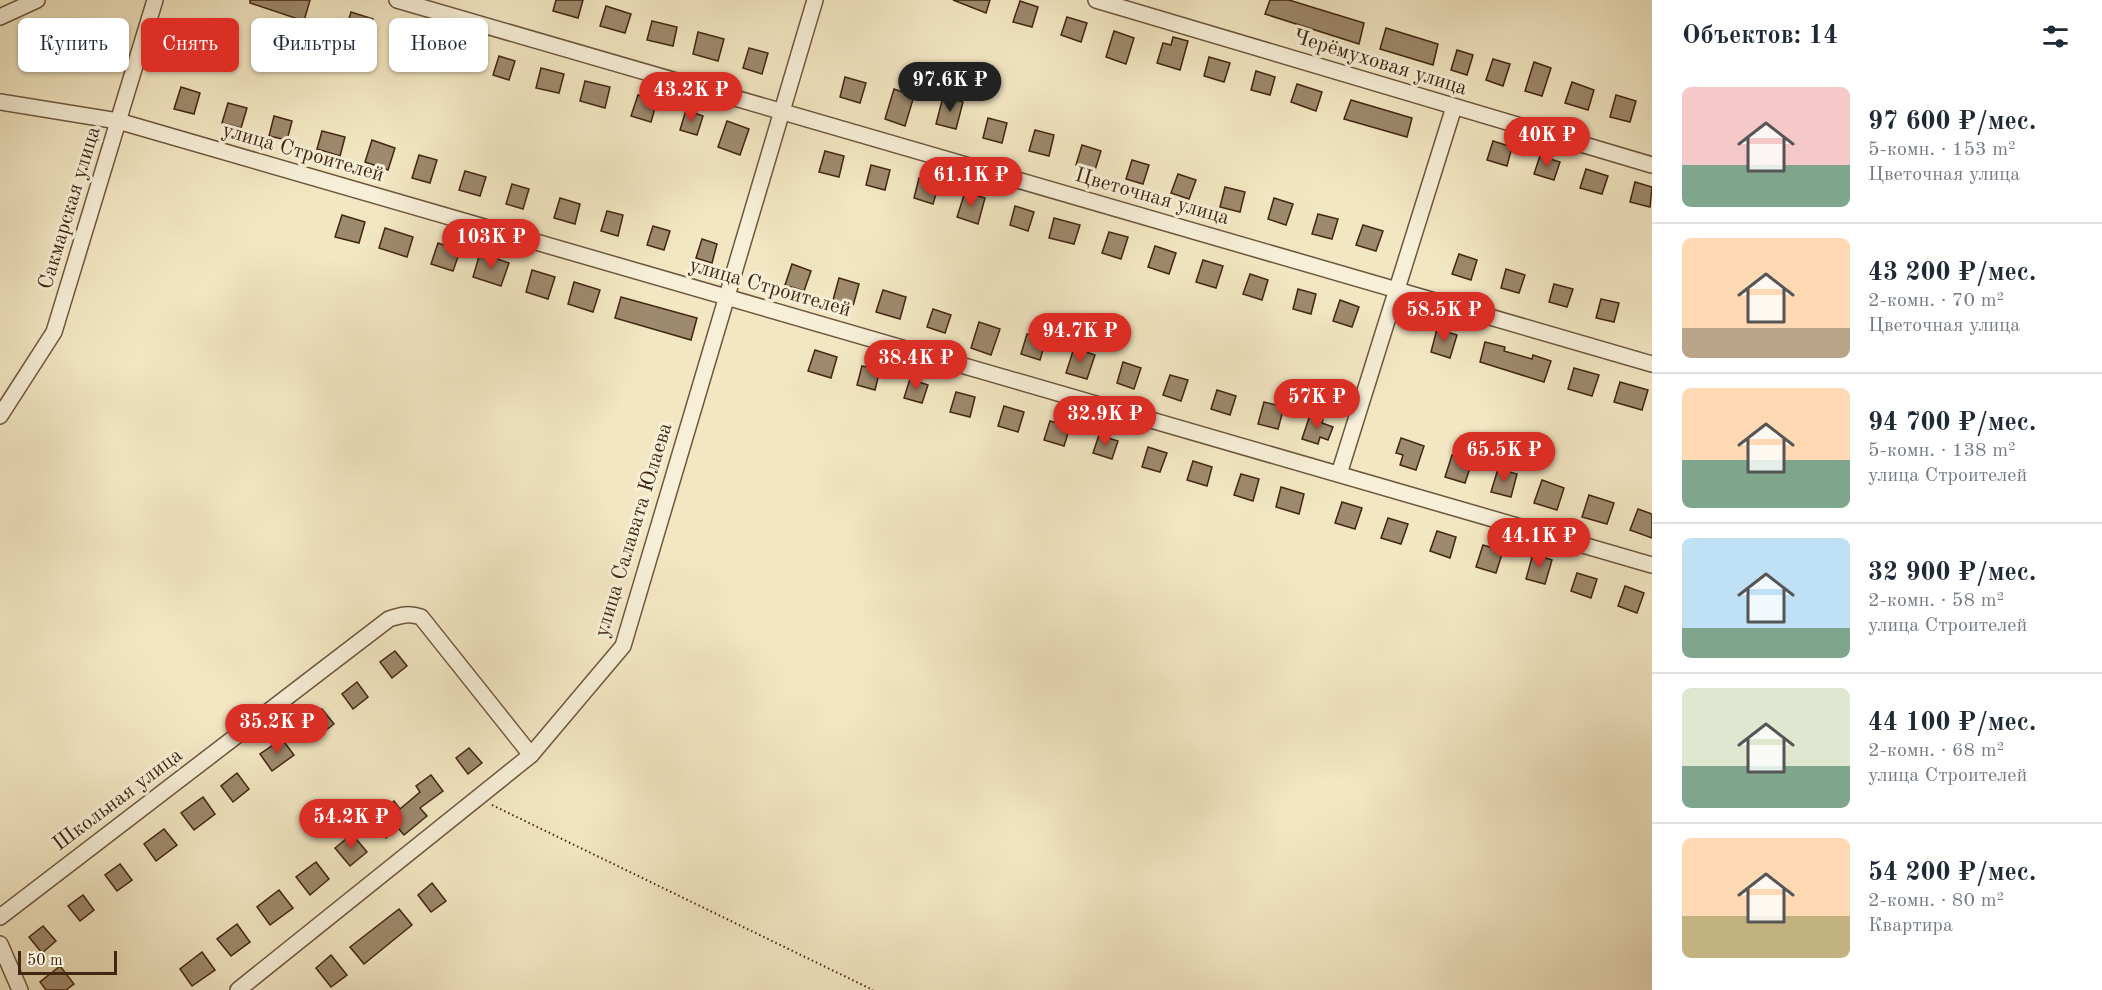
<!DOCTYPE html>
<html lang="ru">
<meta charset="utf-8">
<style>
:root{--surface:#fff;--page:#f6f6f7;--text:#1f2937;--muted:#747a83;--line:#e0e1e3;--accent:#d93025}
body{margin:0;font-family:"Old Standard TT",serif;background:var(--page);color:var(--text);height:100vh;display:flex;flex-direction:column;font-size:22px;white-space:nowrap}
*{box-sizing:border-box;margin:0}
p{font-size:20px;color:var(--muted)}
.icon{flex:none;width:33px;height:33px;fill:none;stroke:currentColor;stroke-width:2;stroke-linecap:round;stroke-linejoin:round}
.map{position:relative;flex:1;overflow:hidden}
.panel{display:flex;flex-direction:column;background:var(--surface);width:450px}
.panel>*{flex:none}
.top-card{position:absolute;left:18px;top:18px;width:570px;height:54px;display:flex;gap:12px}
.scale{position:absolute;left:18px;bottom:15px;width:99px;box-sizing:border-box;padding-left:6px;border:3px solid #422611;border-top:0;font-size:16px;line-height:21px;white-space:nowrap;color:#422611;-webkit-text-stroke:4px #f7efd8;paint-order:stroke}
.price{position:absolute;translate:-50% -51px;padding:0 14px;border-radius:21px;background:var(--accent);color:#fff;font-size:20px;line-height:39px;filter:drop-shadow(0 2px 3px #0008)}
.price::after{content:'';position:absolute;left:50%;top:36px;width:18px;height:14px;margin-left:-9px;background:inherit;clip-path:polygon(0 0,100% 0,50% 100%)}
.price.selected{background:#222;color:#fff}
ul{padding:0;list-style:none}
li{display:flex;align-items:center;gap:18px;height:150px;padding:0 30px}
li+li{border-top:2px solid var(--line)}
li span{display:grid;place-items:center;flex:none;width:168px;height:120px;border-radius:9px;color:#555}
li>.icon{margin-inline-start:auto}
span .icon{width:72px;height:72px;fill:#fffc;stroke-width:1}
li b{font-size:26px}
h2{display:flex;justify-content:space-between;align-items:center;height:72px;padding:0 30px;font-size:26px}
.pill{padding:0 21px;border-radius:9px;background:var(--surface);box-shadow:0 2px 4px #0004;font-size:21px;line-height:54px}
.pill.selected{background:var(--accent);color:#fff}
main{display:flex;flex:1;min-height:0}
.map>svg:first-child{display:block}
.building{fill:#9e8a6e;stroke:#422611;stroke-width:1.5}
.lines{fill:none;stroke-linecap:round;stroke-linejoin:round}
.minor-casing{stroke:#6e563e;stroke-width:18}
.path{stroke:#422611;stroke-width:2;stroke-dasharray:1.5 3;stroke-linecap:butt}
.minor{stroke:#f7efd8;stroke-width:15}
.labels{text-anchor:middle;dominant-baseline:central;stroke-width:6;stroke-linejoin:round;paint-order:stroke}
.street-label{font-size:21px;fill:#422611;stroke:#f7efd8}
</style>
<main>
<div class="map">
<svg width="1652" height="990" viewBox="0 0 1652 990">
<rect width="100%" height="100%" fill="#f3e7c3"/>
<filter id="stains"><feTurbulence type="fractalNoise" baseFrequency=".00333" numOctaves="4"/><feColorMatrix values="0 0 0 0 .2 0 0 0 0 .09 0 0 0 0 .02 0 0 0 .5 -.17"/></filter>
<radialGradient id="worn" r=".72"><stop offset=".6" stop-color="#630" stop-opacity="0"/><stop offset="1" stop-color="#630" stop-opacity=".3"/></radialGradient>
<g class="building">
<polygon points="250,0 310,0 304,21 250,3"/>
<polygon points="556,0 583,0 578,18 553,11"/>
<polygon points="953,0 990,0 986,13"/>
<polygon points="1270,0 1289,0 1364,23 1359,44 1265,14"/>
<polygon points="1020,1 1038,7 1032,27 1013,22"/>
<polygon points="606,6 631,14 625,33 600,26"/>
<polygon points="351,12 373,19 367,39 345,32"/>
<polygon points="1067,17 1087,23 1081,42 1061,35"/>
<polygon points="652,21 677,27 673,46 647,40"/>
<polygon points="397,25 421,32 415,52 390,45"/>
<polygon points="1386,28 1438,44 1433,65 1380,49"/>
<polygon points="1114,31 1134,38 1126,64 1106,57"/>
<polygon points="698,32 724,39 718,61 693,54"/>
<polygon points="1173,37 1188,41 1180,70 1157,63 1163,43 1171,45"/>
<polygon points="450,42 468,48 463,67 444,61"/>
<polygon points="749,48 768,53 762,74 743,68"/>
<polygon points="1457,50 1473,55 1467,75 1451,70"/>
<polygon points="499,56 515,61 509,80 493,75"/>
<polygon points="1209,57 1230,63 1224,82 1204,76"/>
<polygon points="1493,59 1510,64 1503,86 1486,80"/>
<polygon points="1534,62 1551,68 1542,96 1525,91"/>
<polygon points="541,68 564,74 559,93 536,88"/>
<polygon points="1256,71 1275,77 1270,95 1251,90"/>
<polygon points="845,77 866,83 860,103 840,97"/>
<polygon points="585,81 610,87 605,108 580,101"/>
<polygon points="1572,82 1594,90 1588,110 1565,103"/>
<polygon points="1297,84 1322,92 1316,111 1291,102"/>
<polygon points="181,87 200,93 194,114 174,109"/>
<polygon points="894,89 914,96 905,126 885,119"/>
<polygon points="638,95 657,101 651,122 631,116"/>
<polygon points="1616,95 1636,101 1630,122 1610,117"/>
<polygon points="943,97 963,102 956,129 936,124"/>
<polygon points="1351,100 1412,118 1407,137 1344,119"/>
<polygon points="228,103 247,108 241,128 222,123"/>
<polygon points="686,110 703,116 697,135 680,130"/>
<polygon points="274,116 292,121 287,140 269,136"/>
<polygon points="988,118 1007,123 1002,143 983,138"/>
<polygon points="727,121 749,129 740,155 718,147"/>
<polygon points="1035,130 1054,135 1049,156 1029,151"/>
<polygon points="322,131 345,137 340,156 317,149"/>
<polygon points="372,140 395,148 388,170 365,162"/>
<polygon points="1493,141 1512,147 1507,166 1487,160"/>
<polygon points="1082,145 1101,151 1095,170 1076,165"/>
<polygon points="825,151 844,156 839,177 819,172"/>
<polygon points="419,155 437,160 430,183 412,178"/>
<polygon points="1540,156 1560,162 1554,180 1534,174"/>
<polygon points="1132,160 1149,165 1143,184 1126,179"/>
<polygon points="871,165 890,170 885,190 866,185"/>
<polygon points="1586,169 1608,176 1602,194 1580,188"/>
<polygon points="465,171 486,177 480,196 459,190"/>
<polygon points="1178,174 1196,180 1189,199 1171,193"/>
<polygon points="919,178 939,184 933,204 914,198"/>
<polygon points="1635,182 1652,187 1650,207 1630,202"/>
<polygon points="512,184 529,189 523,209 506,204"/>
<polygon points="1225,187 1245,192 1240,212 1220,207"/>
<polygon points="965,192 985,198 978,224 957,217"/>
<polygon points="560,198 580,204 575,224 554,218"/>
<polygon points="1274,198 1293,204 1286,225 1268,219"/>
<polygon points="1015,206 1034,212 1028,231 1010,225"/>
<polygon points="607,211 623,215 618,236 601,231"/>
<polygon points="1318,214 1338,219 1332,239 1312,234"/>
<polygon points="342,215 365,222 359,243 335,237"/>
<polygon points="1054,218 1080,225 1074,244 1049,238"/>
<polygon points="1363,225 1383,231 1376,251 1356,245"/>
<polygon points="653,226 670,231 664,250 647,245"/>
<polygon points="385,228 413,237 407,257 379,248"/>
<polygon points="1109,232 1128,237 1121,259 1102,253"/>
<polygon points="702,239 717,244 712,263 696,258"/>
<polygon points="438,243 460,251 453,271 431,264"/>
<polygon points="1155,246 1176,253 1169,274 1148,267"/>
<polygon points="480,253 509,263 501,286 473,277"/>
<polygon points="1459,254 1477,260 1471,280 1452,274"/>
<polygon points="1203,260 1223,266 1216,288 1196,282"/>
<polygon points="792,264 811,271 804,291 785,285"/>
<polygon points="1506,269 1525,275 1519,293 1501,288"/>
<polygon points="532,270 555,277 548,299 526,292"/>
<polygon points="1250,274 1268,280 1262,300 1243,294"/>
<polygon points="839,278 859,284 853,306 833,300"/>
<polygon points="574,282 600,290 593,312 568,304"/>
<polygon points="1554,284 1573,289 1567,307 1549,302"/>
<polygon points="1298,289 1316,294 1311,314 1293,309"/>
<polygon points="883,290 906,297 900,319 876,312"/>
<polygon points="621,297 697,318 691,340 615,318"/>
<polygon points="1601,299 1619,303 1614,322 1596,318"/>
<polygon points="1340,300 1359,307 1352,327 1333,321"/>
<polygon points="933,309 951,315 945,333 927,327"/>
<polygon points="979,322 1000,329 991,355 971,348"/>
<polygon points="1437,329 1457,335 1450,358 1431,352"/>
<polygon points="1027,334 1046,340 1040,360 1021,354"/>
<polygon points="1485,342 1505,347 1504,351 1532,359 1533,355 1551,361 1544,382 1480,362"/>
<polygon points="1074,348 1095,355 1087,379 1066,373"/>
<polygon points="815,350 837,357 831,378 808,371"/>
<polygon points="1123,362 1141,368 1134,389 1117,383"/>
<polygon points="862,366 880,370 875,390 857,385"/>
<polygon points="1574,368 1599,375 1592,396 1568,389"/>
<polygon points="1170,375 1188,380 1181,401 1163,395"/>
<polygon points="910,379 928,385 922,403 904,398"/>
<polygon points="1620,382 1648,390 1642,410 1614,402"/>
<polygon points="1217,390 1236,396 1230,415 1211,409"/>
<polygon points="956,392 975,397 970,417 950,412"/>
<polygon points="1264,402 1284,407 1278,429 1258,424"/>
<polygon points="1004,406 1024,412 1018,432 998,426"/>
<polygon points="1310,415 1323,419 1322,423 1333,427 1328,440 1320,437 1318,444 1302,439"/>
<polygon points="1050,421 1070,427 1064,446 1044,440"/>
<polygon points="1099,435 1118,441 1112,459 1093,453"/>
<polygon points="1401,438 1424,446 1416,470 1400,465 1403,455 1396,453"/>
<polygon points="1148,447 1167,453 1160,472 1142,467"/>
<polygon points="1452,455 1472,462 1465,483 1445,477"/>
<polygon points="1193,461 1212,467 1207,486 1187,480"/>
<polygon points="1498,469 1517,474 1511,497 1491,492"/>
<polygon points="1241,474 1259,479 1253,501 1234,495"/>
<polygon points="1542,480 1564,488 1557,510 1534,503"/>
<polygon points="1281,487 1304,494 1299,514 1276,507"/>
<polygon points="1589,495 1614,503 1607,524 1582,517"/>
<polygon points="1342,502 1362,508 1355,529 1335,523"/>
<polygon points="1638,509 1652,514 1652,538 1630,530"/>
<polygon points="1388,518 1408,524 1401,544 1381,538"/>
<polygon points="1437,531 1456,537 1450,558 1430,551"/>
<polygon points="1483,545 1503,551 1496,573 1476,567"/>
<polygon points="1533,554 1552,560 1545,584 1526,579"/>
<polygon points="1577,573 1597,579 1591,598 1571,591"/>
<polygon points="1625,586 1644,593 1637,613 1618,606"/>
<polygon points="395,651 407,666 392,678 380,662"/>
<polygon points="357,682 368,697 353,709 342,694"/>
<polygon points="322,709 334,724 315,739 303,724"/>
<polygon points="282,739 294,755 272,771 260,754"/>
<polygon points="469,748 482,763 468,774 456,758"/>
<polygon points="237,773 249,789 233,802 221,786"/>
<polygon points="431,775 443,791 420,808 427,816 404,835 398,828 386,838 371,820 394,801 400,809 420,792 416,786"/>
<polygon points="203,797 215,814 194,830 181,813"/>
<polygon points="164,829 177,845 156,861 144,844"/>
<polygon points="352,834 367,852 350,866 335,848"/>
<polygon points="316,862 329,879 310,895 296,877"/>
<polygon points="120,864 132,880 117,891 105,875"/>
<polygon points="432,883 446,901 431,912 418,895"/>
<polygon points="279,890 293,908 270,925 257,907"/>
<polygon points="83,895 94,910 80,921 68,906"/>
<polygon points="399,909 412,925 364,964 350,947"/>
<polygon points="237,924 250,942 231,956 217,939"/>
<polygon points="43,926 56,941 42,953 29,937"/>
<polygon points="202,952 215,970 192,986 180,969"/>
<polygon points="331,955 347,975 331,987 316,968"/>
<polygon points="60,966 74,984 66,990 46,990 40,982"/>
</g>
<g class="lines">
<defs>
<g id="minor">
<polyline points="397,0 1652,364"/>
<polyline points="1096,0 1652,165"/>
<polyline points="0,17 37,0"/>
<polyline points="0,102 118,121 1652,565"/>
<polyline points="0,416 54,332 155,0"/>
<polyline points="1339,474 1454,107"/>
<path d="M0 917 389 619C401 615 409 613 421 617L531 755"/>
<polyline points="0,944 20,990"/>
<polyline points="238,990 531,755 623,646 815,0"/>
</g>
</defs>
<use href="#minor" class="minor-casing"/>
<polyline class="path" points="492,805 873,990"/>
<use href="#minor" class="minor"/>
</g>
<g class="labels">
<g class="street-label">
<text transform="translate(1380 63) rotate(17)">Черёмуховая улица</text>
<text transform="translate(303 153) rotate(16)">улица Строителей</text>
<text transform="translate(1152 197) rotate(16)">Цветочная улица</text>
<text transform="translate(70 208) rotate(-73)">Сакмарская улица</text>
<text transform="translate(770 288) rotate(16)">улица Строителей</text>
<text transform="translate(634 530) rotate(-73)">улица Салавата Юлаева</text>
<text transform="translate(118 800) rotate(-37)">Школьная улица</text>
</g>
</g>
<rect width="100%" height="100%" filter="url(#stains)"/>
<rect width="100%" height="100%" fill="url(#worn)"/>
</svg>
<div class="scale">50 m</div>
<b class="price selected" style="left:950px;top:113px">97.6K ₽</b>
<b class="price" style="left:691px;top:123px">43.2K ₽</b>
<b class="price" style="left:1547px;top:168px">40K ₽</b>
<b class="price" style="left:971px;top:208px">61.1K ₽</b>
<b class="price" style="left:491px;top:270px">103K ₽</b>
<b class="price" style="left:1444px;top:343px">58.5K ₽</b>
<b class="price" style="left:1080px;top:364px">94.7K ₽</b>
<b class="price" style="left:916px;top:391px">38.4K ₽</b>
<b class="price" style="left:1317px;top:430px">57K ₽</b>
<b class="price" style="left:1105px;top:447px">32.9K ₽</b>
<b class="price" style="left:1504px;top:483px">65.5K ₽</b>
<b class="price" style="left:1539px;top:569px">44.1K ₽</b>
<b class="price" style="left:277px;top:755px">35.2K ₽</b>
<b class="price" style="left:351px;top:850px">54.2K ₽</b>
<div class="top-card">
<a class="pill">Купить</a>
<a class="pill selected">Снять</a>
<a class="pill">Фильтры</a>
<a class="pill">Новое</a>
</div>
</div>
<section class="panel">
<h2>Объектов: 14<svg class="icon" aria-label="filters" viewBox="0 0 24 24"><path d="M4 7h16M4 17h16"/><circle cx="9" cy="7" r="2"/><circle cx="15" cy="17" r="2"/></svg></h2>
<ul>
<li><span style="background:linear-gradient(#f6c9c9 65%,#7fa58c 0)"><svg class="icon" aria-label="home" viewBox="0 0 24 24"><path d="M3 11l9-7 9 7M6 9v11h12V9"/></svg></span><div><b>97 600 ₽/мес.</b><p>5-комн. · 153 m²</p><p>Цветочная улица</p></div></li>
<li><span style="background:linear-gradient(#ffd9b3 75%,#b9a48a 0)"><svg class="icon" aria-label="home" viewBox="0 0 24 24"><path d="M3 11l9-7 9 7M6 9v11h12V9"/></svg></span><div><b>43 200 ₽/мес.</b><p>2-комн. · 70 m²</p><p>Цветочная улица</p></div></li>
<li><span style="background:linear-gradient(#ffd9b3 60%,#7fa58c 0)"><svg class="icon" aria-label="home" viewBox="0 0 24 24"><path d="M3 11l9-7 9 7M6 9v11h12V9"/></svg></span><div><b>94 700 ₽/мес.</b><p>5-комн. · 138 m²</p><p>улица Строителей</p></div></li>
<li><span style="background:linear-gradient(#bfe0f5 75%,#7fa58c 0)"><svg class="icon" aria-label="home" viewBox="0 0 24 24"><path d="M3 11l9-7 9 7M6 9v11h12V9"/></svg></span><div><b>32 900 ₽/мес.</b><p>2-комн. · 58 m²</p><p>улица Строителей</p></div></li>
<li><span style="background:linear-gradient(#dfe7d0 65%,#7fa58c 0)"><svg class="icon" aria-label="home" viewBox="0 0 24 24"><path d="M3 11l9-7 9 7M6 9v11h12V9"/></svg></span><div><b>44 100 ₽/мес.</b><p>2-комн. · 68 m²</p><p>улица Строителей</p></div></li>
<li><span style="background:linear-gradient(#ffd9b3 65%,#c2b280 0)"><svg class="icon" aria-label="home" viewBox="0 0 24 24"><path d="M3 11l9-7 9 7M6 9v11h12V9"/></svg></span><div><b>54 200 ₽/мес.</b><p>2-комн. · 80 m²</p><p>Квартира</p></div></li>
</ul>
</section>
</main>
